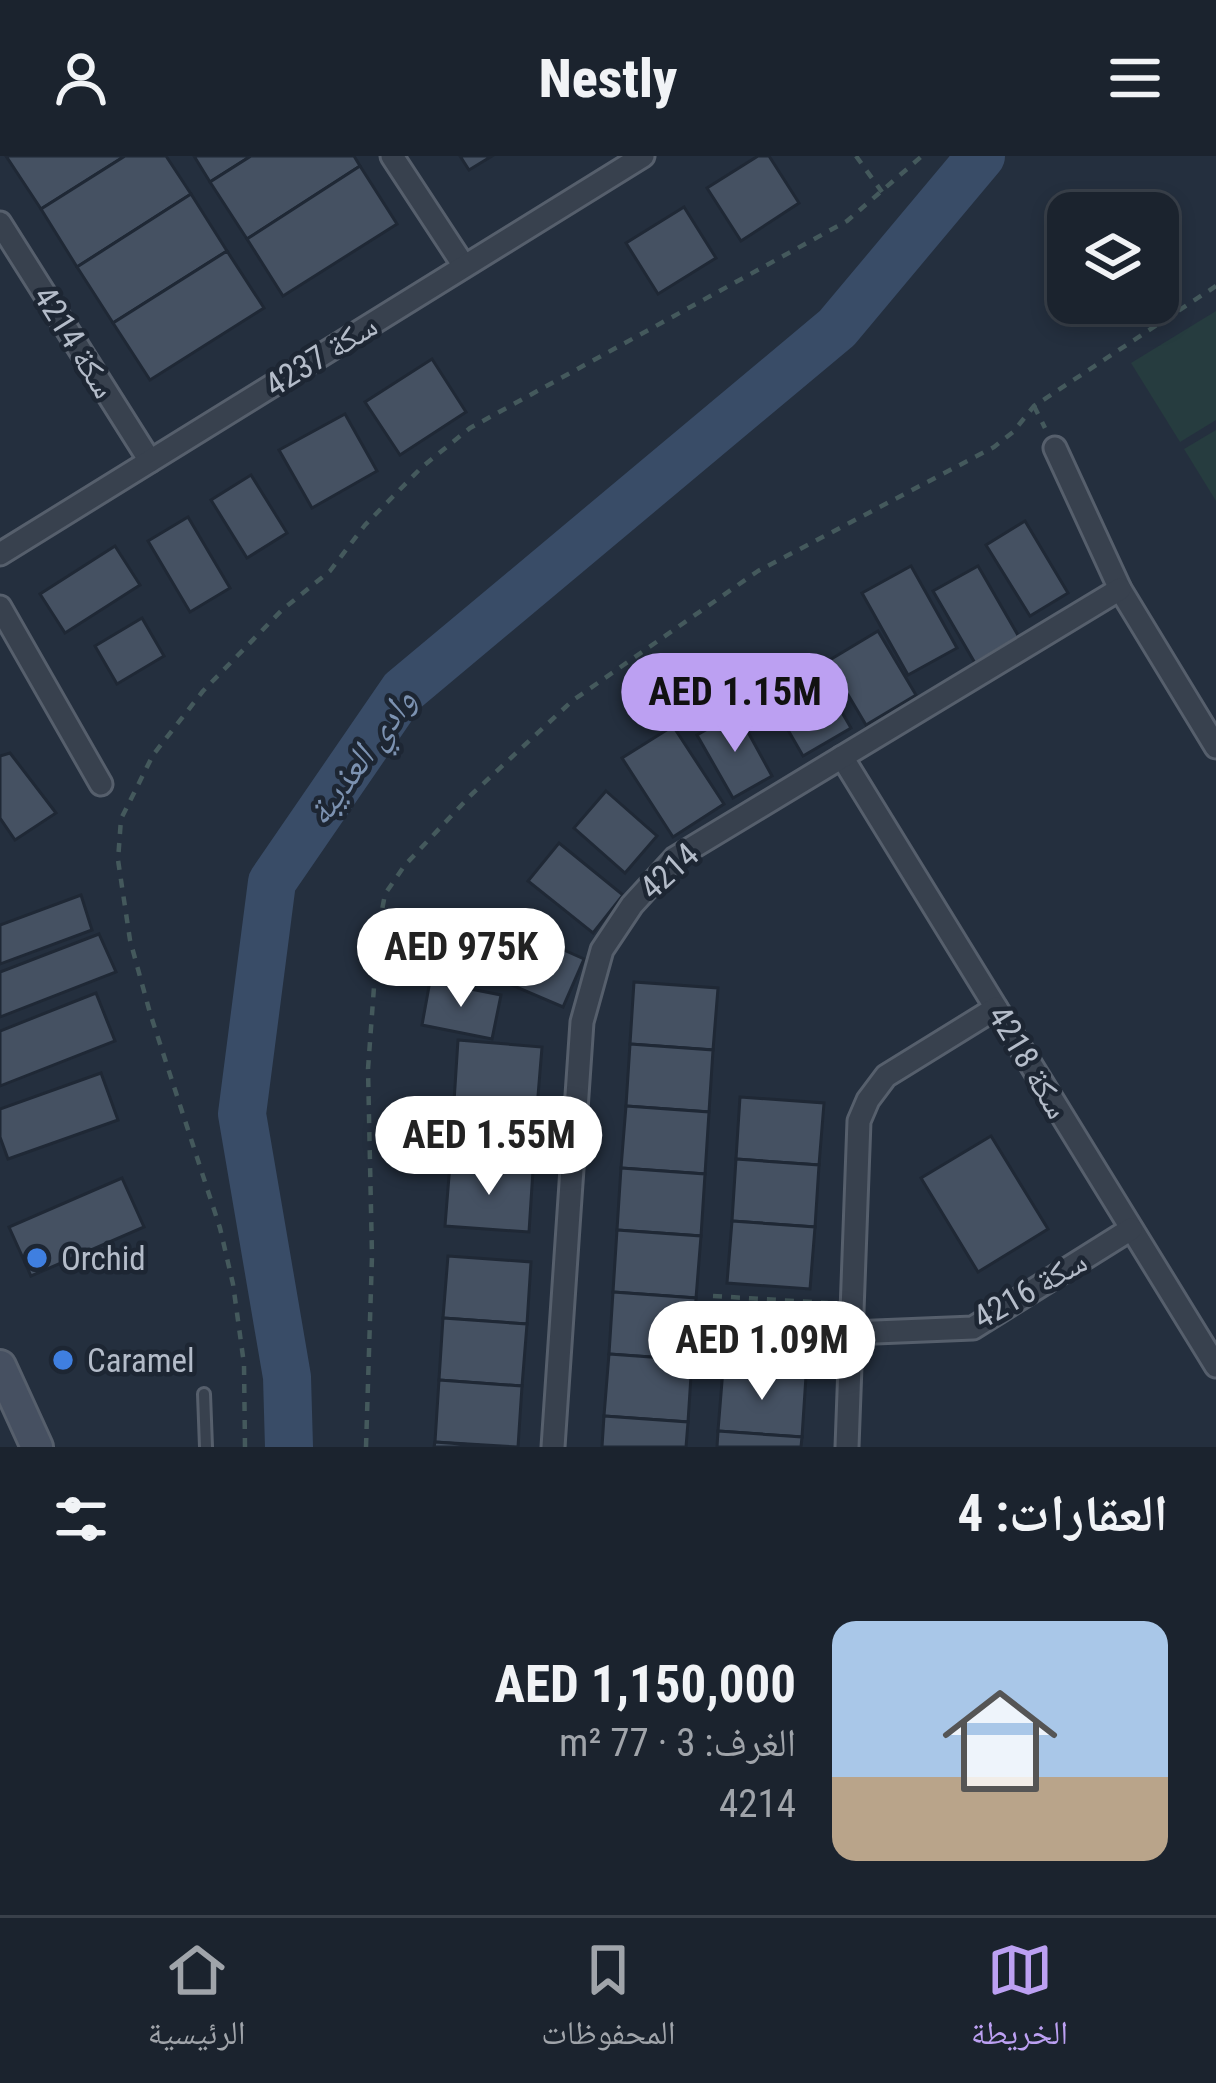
<!DOCTYPE html>
<html lang="ar">
<meta charset="utf-8">
<style>
:root{--surface:#1b232e;--page:#282f3a;--text:#f1f3f6;--muted:#a0a4aa;--line:#39404a;--accent:#bca0f2}
body{margin:0;font-family:"Roboto Condensed","Noto Naskh Arabic",sans-serif;background:var(--page);color:var(--text);direction:rtl;height:100vh;display:flex;flex-direction:column;font-size:45px;white-space:nowrap}
*{box-sizing:border-box;margin:0}
p{font-size:39px;color:var(--muted)}
.icon{flex:none;width:66px;height:66px;fill:none;stroke:currentColor;stroke-width:2;stroke-linecap:round;stroke-linejoin:round}
.map{position:relative;height:1291px;overflow:hidden;direction:ltr}
.sheet{display:flex;flex-direction:column;background:var(--surface);flex:1}
.sheet>*{flex:none}
.fabs{position:absolute;left:1047px;top:36px;display:grid;gap:24px}
.fabs a{display:grid;place-items:center;width:132px;height:132px;border-radius:24px;background:var(--surface);box-shadow:0 6px 18px #0003,0 0 0 3px var(--line);font-size:60px}
.price{position:absolute;translate:-50% -102px;padding:0 27px;border-radius:42px;background:#fff;color:#222;font-size:39px;line-height:78px;filter:drop-shadow(0 3px 6px #0008)}
.price::after{content:'';position:absolute;left:50%;top:72px;width:36px;height:27px;margin-left:-18px;background:inherit;clip-path:polygon(0 0,100% 0,50% 100%)}
.price.selected{background:var(--accent);color:#111}
ul{padding:0;list-style:none}
li{display:flex;align-items:center;gap:36px;height:300px;padding:0 48px}
li span{display:grid;place-items:center;flex:none;width:336px;height:240px;border-radius:24px;color:#555}
li>.icon{margin-inline-start:auto}
span .icon{width:144px;height:144px;fill:#fffc;stroke-width:1}
li b{font-size:51px}
h2{display:flex;justify-content:space-between;align-items:center;height:144px;padding:0 48px;font-size:51px}
header{display:flex;justify-content:space-between;align-items:center;height:156px;padding:0 48px;background:var(--surface);font-size:54px;font-weight:800}
.tabs{display:flex;justify-content:space-around;align-items:center;height:168px;border-top:3px solid var(--line);background:var(--surface);font-size:33px;color:var(--muted)}
.tabs a{display:grid;justify-items:center;gap:6px}
.tabs .selected{color:var(--accent)}
.map>svg:first-child{display:block}
.green{fill:#263c3f}
.lines{fill:none;stroke-linecap:round;stroke-linejoin:round}
.river{stroke:#394c67;stroke-width:48}
.building{fill:#455162;stroke:#1f2835;stroke-width:3}
.lane-casing{stroke:#565f6c;stroke-width:16}
.street-casing{stroke:#565f6c;stroke-width:27}
.secondary-casing{stroke:#565f6c;stroke-width:36}
.path{stroke:#44595c;stroke-width:4.5;stroke-dasharray:9 9;stroke-linecap:butt}
.lane{stroke:#38414e;stroke-width:10}
.street{stroke:#38414e;stroke-width:21}
.secondary{stroke:#465061;stroke-width:30}
.shop-dot{fill:#3f7fe0;stroke:#1d2633;stroke-width:4.5}
.labels{text-anchor:middle;dominant-baseline:central;stroke-width:9;stroke-linejoin:round;paint-order:stroke}
.street-label{font-size:33px;fill:#b4bcc9;stroke:#1d2633}
.poi-label{font-size:33px;fill:#b4bcc9;stroke:#1d2633;text-anchor:start}
.water-label{font-size:36px;font-style:italic;fill:#7c92b1;stroke:#1d2633}
</style>
<header><svg class="icon" aria-label="menu" viewBox="0 0 24 24"><path d="M4 6h16M4 12h16M4 18h16"/></svg>Nestly<svg class="icon" aria-label="person" viewBox="0 0 24 24"><circle cx="12" cy="8" r="4"/><path d="M4 21q1-7 8-7t8 7"/></svg></header>
<div class="map">
<svg width="1216" height="1291" viewBox="0 0 1216 1291">
<rect width="100%" height="100%" fill="#242f3e"/>
<g class="green">
<polygon points="1216,155 1216,264 1180,286 1131,207"/>
<polygon points="1216,274 1216,345 1184,293"/>
</g>
<g class="lines">
<polyline class="river" points="289,1291 287,1221 242,958 272,726 403,535 837,172 981,0"/>
</g>
<g class="building">
<polygon points="6,0 125,0 41,53"/>
<polygon points="125,0 166,0 191,38 77,111 41,53"/>
<polygon points="194,0 251,0 210,26"/>
<polygon points="251,0 354,0 360,10 247,83 210,26"/>
<polygon points="460,0 492,0 469,14"/>
<polygon points="758,0 769,0 799,47 741,85 707,32"/>
<polygon points="360,10 397,68 283,140 247,83"/>
<polygon points="191,38 227,95 113,167 77,111"/>
<polygon points="684,51 716,102 658,138 626,87"/>
<polygon points="227,95 264,152 150,224 113,167"/>
<polygon points="432,203 466,256 400,299 365,246"/>
<polygon points="345,258 377,315 312,352 279,294"/>
<polygon points="251,319 287,377 247,402 211,344"/>
<polygon points="188,361 230,432 190,456 148,385"/>
<polygon points="1025,365 1068,437 1030,460 986,389"/>
<polygon points="115,390 140,429 65,477 40,438"/>
<polygon points="911,410 957,492 908,519 862,437"/>
<polygon points="978,410 1019,481 975,507 933,435"/>
<polygon points="142,462 164,500 117,528 95,490"/>
<polygon points="878,475 916,539 866,569 828,505"/>
<polygon points="810,501 851,572 803,600 762,529"/>
<polygon points="737,556 772,620 733,642 697,579"/>
<polygon points="673,570 724,648 673,681 622,602"/>
<polygon points="10,597 56,657 15,684 0,662 0,600"/>
<polygon points="606,635 657,680 625,717 574,672"/>
<polygon points="559,687 623,739 593,777 528,725"/>
<polygon points="81,739 92,774 0,808 0,769"/>
<polygon points="512,771 584,803 563,851 491,820"/>
<polygon points="99,778 116,816 0,861 0,816"/>
<polygon points="430,825 501,839 492,883 422,869"/>
<polygon points="634,826 718,832 713,894 630,888"/>
<polygon points="96,837 115,885 0,930 0,875"/>
<polygon points="458,884 542,891 537,952 454,946"/>
<polygon points="630,888 713,894 709,956 626,950"/>
<polygon points="101,917 118,964 8,1003 0,981 0,953"/>
<polygon points="740,941 824,947 819,1009 736,1003"/>
<polygon points="454,946 537,952 533,1014 450,1008"/>
<polygon points="626,950 709,956 705,1018 621,1012"/>
<polygon points="991,980 1048,1073 978,1116 921,1022"/>
<polygon points="736,1003 819,1009 815,1071 732,1065"/>
<polygon points="450,1008 533,1014 529,1076 445,1070"/>
<polygon points="621,1012 705,1018 701,1080 617,1074"/>
<polygon points="122,1022 144,1071 31,1120 9,1071"/>
<polygon points="732,1065 815,1071 810,1133 727,1127"/>
<polygon points="617,1074 701,1080 696,1142 613,1136"/>
<polygon points="448,1100 531,1106 527,1168 443,1162"/>
<polygon points="613,1136 696,1142 692,1204 609,1198"/>
<polygon points="727,1152 810,1158 806,1220 723,1213"/>
<polygon points="443,1162 527,1168 522,1230 439,1224"/>
<polygon points="609,1198 692,1204 688,1266 604,1260"/>
<polygon points="723,1213 806,1220 802,1281 718,1275"/>
<polygon points="439,1224 522,1230 518,1291 435,1286"/>
<polygon points="604,1260 688,1266 686,1291 602,1291"/>
<polygon points="718,1275 802,1281 801,1291 717,1291"/>
<polygon points="435,1286 500,1291 434,1291"/>
</g>
<g class="lines">
<defs>
<polyline id="lane" points="204,1238 206,1291"/>
<g id="street">
<polyline points="392,0 464,110"/>
<polyline points="0,67 150,305"/>
<polyline points="1055,292 1120,433 1216,591"/>
<polyline points="0,398 643,0"/>
<polyline points="0,451 101,628"/>
<polyline points="842,601 1216,1210"/>
<polyline points="851,1177 973,1172 1131,1073"/>
<polyline points="553,1291 582,866 602,794 632,749 675,702 1120,433"/>
<polyline points="847,1291 859,965 868,944 886,920 996,852"/>
</g>
<polyline id="secondary" points="0,1210 37,1291"/>
</defs>
<use href="#lane" class="lane-casing"/>
<use href="#street" class="street-casing"/>
<use href="#secondary" class="secondary-casing"/>
<g class="path">
<polyline points="856,0 882,36"/>
<polyline points="1034,250 1045,272"/>
<polyline points="713,1140 828,1147"/>
<polyline points="245,1291 244,1208 233,1128 220,1072 150,857 130,784 118,704 121,663 153,599 203,535 282,454 330,415 365,369 422,311 470,272 847,65 922,0"/>
<polyline points="366,1291 372,1100 368,913 378,776 385,738 405,709 471,639 572,545 758,415 994,291 1013,276 1034,250 1216,130"/>
</g>
<use href="#lane" class="lane"/>
<use href="#street" class="street"/>
<use href="#secondary" class="secondary"/>
</g>
<g class="shop-dot">
<circle cx="37" cy="1102" r="12"/>
<circle cx="63" cy="1204" r="12"/>
</g>
<g class="labels">
<g class="street-label">
<text transform="translate(75 186) rotate(58)">سكة 4214</text>
<text transform="translate(321 199) rotate(-32)">سكة 4237</text>
<text transform="translate(669 715) rotate(-42)">4214</text>
<text transform="translate(1029 906) rotate(59)">سكة 4218</text>
<text transform="translate(1030 1133) rotate(-30)">سكة 4216</text>
</g>
<g class="poi-label">
<text x="61" y="1102">Orchid</text>
<text x="87" y="1204">Caramel</text>
</g>
<g class="water-label">
<text transform="translate(361 601) rotate(-54)">وادي العذيبة</text>
</g>
</g>
</svg>
<div class="fabs">
<a><svg class="icon" aria-label="layers" viewBox="0 0 24 24"><path d="M12 4l9 5-9 5-9-5zM3 14l9 5 9-5"/></svg></a>
</div>
<b class="price selected" style="left:735px;top:599px">AED 1.15M</b>
<b class="price" style="left:461px;top:854px">AED 975K</b>
<b class="price" style="left:489px;top:1042px">AED 1.55M</b>
<b class="price" style="left:762px;top:1247px">AED 1.09M</b>
</div>
<section class="sheet">
<h2>العقارات: 4<svg class="icon" aria-label="filters" viewBox="0 0 24 24"><path d="M4 7h16M4 17h16"/><circle cx="9" cy="7" r="2"/><circle cx="15" cy="17" r="2"/></svg></h2>
<ul>
<li><span style="background:linear-gradient(#a9c7e8 65%,#b9a48a 0)"><svg class="icon" aria-label="home" viewBox="0 0 24 24"><path d="M3 11l9-7 9 7M6 9v11h12V9"/></svg></span><div><b>AED 1,150,000</b><p>الغرف: 3 · 77 m²</p><p>4214</p></div></li>
</ul>
</section>
<nav class="tabs">
<a class="selected"><svg class="icon" aria-label="map" viewBox="0 0 24 24"><path d="M3 6l6-2 6 2 6-2v14l-6 2-6-2-6 2zM9 4v14M15 6v14"/></svg>الخريطة</a>
<a><svg class="icon" aria-label="saved" viewBox="0 0 24 24"><path d="M7 4h10v16l-5-4-5 4z"/></svg>المحفوظات</a>
<a><svg class="icon" aria-label="home" viewBox="0 0 24 24"><path d="M3 11l9-7 9 7M6 9v11h12V9"/></svg>الرئيسية</a>
</nav>
